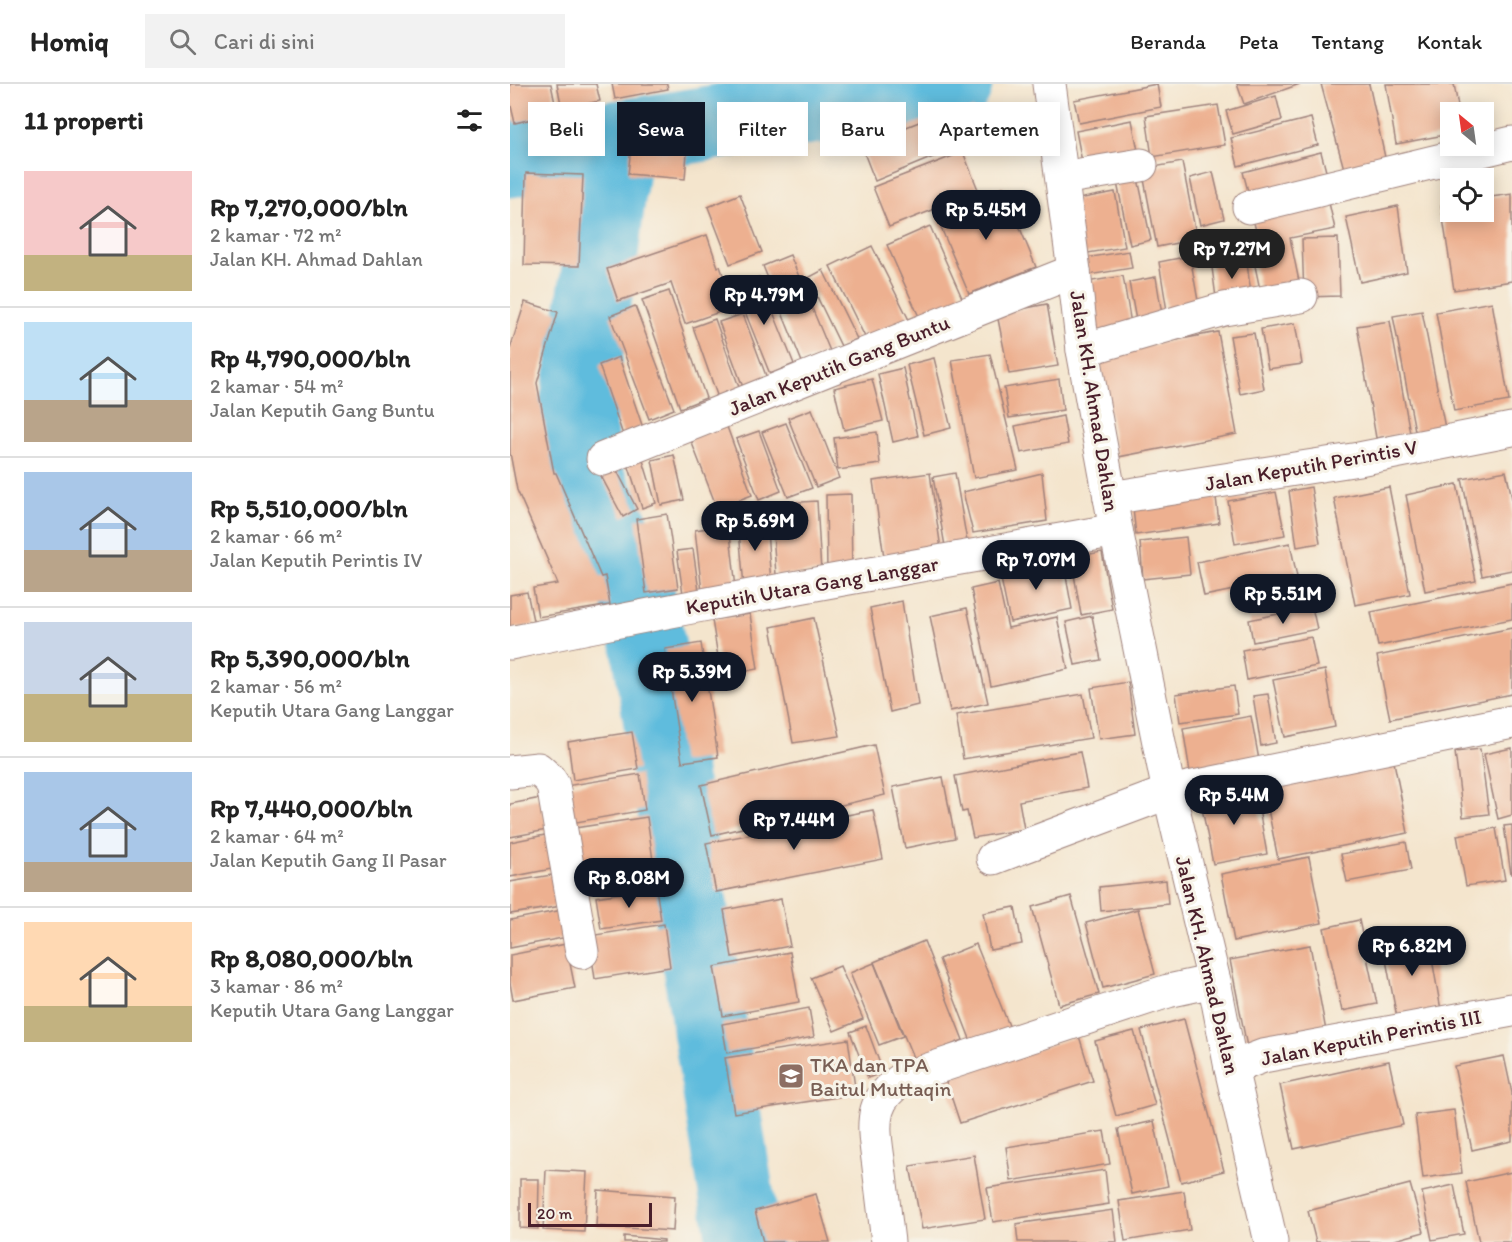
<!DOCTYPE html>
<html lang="id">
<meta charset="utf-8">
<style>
:root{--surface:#fff;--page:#f2f2f2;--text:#222;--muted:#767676;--line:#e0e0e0;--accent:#111827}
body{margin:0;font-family:Itim,sans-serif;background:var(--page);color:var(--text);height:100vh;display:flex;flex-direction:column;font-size:22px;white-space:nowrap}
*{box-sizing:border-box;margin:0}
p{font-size:20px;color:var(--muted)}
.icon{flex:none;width:33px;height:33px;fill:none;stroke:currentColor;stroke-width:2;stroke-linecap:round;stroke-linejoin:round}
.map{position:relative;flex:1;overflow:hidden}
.sheet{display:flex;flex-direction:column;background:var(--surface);width:510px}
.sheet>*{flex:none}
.hud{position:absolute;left:18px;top:18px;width:570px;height:54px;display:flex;gap:12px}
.needle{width:39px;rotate:331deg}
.fabs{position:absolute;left:930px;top:18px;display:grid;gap:12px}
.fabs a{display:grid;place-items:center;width:54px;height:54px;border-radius:0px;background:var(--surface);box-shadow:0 3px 15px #0003;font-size:30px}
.scale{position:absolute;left:18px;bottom:15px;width:124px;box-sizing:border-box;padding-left:6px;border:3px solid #4a1f2b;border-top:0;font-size:16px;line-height:21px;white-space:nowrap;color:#4a1f2b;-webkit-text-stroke:4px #f7f3e8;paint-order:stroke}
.price{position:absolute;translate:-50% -51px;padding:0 14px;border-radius:21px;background:var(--accent);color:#fff;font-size:20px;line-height:39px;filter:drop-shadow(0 2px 3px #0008)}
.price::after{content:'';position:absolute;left:50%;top:36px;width:18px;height:14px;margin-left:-9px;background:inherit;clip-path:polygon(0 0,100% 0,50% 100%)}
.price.active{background:#222;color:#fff}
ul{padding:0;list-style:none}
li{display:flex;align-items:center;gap:18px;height:150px;padding:0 24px}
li+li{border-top:2px solid var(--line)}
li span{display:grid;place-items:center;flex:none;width:168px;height:120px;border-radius:0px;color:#555}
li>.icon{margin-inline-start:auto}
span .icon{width:72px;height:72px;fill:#fffc;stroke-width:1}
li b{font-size:26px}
h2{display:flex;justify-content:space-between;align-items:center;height:72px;padding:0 24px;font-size:26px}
.chip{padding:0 21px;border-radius:0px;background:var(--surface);box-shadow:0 3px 15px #0003;font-size:21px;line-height:54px}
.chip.active{background:var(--accent);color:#fff}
header{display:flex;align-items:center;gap:36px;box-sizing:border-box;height:84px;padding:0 30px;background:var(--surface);border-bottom:2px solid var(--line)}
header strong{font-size:28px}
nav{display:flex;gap:33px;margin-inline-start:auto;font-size:21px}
.search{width:420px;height:54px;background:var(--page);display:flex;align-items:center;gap:15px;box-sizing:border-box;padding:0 21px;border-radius:0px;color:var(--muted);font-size:22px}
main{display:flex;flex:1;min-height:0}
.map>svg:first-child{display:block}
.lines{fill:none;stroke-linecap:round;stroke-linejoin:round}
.river{stroke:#5ebcdd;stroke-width:75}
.building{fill:#edb090}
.minor-casing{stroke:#9f827c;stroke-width:35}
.minor{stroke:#fff;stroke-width:33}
.labels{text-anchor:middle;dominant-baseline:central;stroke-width:6;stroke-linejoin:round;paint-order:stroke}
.street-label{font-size:21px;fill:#4a1f2b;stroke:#f7f3e8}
.education-label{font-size:21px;fill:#785e54;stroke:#f7f3e8;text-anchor:start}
</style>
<header>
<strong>Homiq</strong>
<div class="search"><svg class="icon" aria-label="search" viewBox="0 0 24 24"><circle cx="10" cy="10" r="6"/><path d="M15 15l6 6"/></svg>Cari di sini</div>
<nav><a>Beranda</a><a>Peta</a><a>Tentang</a><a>Kontak</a></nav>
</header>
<main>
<section class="sheet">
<h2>11 properti<svg class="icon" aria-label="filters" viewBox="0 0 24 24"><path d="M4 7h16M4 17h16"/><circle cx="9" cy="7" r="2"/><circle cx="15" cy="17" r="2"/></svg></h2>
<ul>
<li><span style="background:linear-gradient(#f6c9c9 70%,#c2b280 0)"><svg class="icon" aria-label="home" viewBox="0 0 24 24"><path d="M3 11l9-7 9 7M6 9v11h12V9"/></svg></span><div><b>Rp 7,270,000/bln</b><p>2 kamar · 72 m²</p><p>Jalan KH. Ahmad Dahlan</p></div></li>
<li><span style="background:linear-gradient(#bfe0f5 65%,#b9a48a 0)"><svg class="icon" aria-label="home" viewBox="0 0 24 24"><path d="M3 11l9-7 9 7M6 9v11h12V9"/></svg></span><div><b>Rp 4,790,000/bln</b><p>2 kamar · 54 m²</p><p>Jalan Keputih Gang Buntu</p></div></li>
<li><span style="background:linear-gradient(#a9c7e8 65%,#b9a48a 0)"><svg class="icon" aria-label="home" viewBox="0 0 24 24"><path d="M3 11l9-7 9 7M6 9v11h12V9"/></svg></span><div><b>Rp 5,510,000/bln</b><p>2 kamar · 66 m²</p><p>Jalan Keputih Perintis IV</p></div></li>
<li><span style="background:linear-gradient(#c9d6e8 60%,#c2b280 0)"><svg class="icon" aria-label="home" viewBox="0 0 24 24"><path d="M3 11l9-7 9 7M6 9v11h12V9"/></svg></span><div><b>Rp 5,390,000/bln</b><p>2 kamar · 56 m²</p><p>Keputih Utara Gang Langgar</p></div></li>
<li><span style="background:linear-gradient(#a9c7e8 75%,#b9a48a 0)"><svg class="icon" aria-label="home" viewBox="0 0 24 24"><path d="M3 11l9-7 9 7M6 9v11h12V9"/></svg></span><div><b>Rp 7,440,000/bln</b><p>2 kamar · 64 m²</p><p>Jalan Keputih Gang II Pasar</p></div></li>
<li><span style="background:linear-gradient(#ffd9b3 70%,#c2b280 0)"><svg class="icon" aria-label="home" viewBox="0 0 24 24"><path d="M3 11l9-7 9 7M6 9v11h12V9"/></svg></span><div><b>Rp 8,080,000/bln</b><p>3 kamar · 86 m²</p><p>Keputih Utara Gang Langgar</p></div></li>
</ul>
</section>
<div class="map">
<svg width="1002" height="1158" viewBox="0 0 1002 1158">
<rect width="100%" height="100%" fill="#f7f3e8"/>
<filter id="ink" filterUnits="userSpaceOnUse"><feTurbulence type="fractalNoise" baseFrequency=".0167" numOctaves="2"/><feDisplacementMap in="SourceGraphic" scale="12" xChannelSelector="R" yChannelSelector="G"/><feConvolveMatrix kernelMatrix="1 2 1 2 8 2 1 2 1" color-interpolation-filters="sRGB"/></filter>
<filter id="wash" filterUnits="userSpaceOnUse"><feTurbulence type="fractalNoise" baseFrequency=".008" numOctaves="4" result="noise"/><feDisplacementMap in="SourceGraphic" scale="24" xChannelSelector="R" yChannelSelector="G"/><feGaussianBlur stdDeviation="1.35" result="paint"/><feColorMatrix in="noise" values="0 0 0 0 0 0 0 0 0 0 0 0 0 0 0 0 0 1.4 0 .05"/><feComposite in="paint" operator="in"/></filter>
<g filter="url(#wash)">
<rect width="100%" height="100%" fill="#f4e5cd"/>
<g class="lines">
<g class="river">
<polyline points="0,76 106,54"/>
<polyline points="234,1158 139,564 121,481 74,389 67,322 87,199 106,54 445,0"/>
</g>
</g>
<g id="blocks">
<g class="building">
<polygon points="0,0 41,0 47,29 5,39 0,18"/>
<polygon points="47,0 86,0 90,17 52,25"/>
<polygon points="102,0 157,0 158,5 105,15"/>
<polygon points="647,0 651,23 569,39 564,16"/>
<polygon points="727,0 790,0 734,20"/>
<polygon points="811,0 859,0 876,78 834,85"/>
<polygon points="876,0 944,0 949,28 940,28 940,50 886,60"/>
<polygon points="766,12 772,36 723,50 716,27"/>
<polygon points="708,21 715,61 642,73 636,32"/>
<polygon points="463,24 475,49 438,68 426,43"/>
<polygon points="801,34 808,61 728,82 721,54"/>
<polygon points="414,36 428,71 365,97 351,61"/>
<polygon points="622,36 630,77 574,88 566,47"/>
<polygon points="121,64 177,69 175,95 118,90"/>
<polygon points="453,68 469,108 379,143 363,103"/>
<polygon points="811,68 817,91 739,111 733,88"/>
<polygon points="672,78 687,155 647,163 632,85"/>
<polygon points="626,85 641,156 620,161 605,89"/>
<polygon points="703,88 714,135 690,141 680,94"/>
<polygon points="16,89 73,91 69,182 14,181"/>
<polygon points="493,103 526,183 459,210 426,132"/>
<polygon points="605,108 615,163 572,170 563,116"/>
<polygon points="230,110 252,168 220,180 198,123"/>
<polygon points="817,110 825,145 780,154 791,207 752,215 741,163 769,157 749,160 741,126"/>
<polygon points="1002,110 1002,197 944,206 931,121 940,119 940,128 974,128 974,114"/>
<polygon points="888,122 897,188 850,198 836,133"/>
<polygon points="420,142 453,216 410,235 377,161"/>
<polygon points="197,151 208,183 210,182 224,223 175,240 161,199 108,217 97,185"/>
<polygon points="828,154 830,212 794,213 792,155"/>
<polygon points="362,162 399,236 357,257 320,182"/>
<polygon points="619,167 622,184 579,191 575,174"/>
<polygon points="280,171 320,267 292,278 253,182"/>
<polygon points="680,172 690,228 658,233 649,178"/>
<polygon points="736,172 742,217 707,221 701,176"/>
<polygon points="313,186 347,255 331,262 298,194"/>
<polygon points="613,192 622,246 585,253 576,198"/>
<polygon points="249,193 284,280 260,290 225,203"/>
<polygon points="646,193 653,237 627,242 619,198"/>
<polygon points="159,207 196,314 170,324 132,216"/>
<polygon points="15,218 48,228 27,299 44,389 46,389 91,493 95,492 100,521 28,533 23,504 48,500 7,406 0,369 0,265"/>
<polygon points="982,218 999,317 944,327 926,228"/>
<polygon points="537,220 548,282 499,290 487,230"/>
<polygon points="125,222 164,325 139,335 100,232"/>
<polygon points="912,227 936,349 906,352 883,232"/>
<polygon points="233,230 258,297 234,306 209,238"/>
<polygon points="205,235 230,306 208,314 183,243"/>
<polygon points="880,237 900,349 866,354 847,242"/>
<polygon points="785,239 792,280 758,285 751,245"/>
<polygon points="708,248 727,350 608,373 589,271"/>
<polygon points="744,249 754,305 730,310 720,252"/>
<polygon points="480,270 508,386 464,394 442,276"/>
<polygon points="109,273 133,344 113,351 89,281"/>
<polygon points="424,274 441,344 414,351 397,281"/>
<polygon points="393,284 408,352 383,358 368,290"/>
<polygon points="362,295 373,337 334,346 324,304"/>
<polygon points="549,295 553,326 499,334 494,304"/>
<polygon points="302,325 329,394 306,403 278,334"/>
<polygon points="553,332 558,360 511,369 505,342"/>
<polygon points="276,339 302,404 278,413 252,348"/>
<polygon points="216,340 242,411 207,424 180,354"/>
<polygon points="249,347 271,407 249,416 226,355"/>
<polygon points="367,348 370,380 328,386 324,354"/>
<polygon points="164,371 174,416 151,421 142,376"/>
<polygon points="132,373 146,419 132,424 117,377"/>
<polygon points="105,383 127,425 113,433 90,390"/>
<polygon points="996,387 1002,414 1002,486 972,492 952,395"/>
<polygon points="420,389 432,472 375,480 363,397"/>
<polygon points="445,389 458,463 436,468 423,393"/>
<polygon points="532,389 537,437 463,449 453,408"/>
<polygon points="947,400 966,497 915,507 896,411"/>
<polygon points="801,403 810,459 787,463 779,407"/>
<polygon points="879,403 900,510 845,521 824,414"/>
<polygon points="766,408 775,451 725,460 718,417"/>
<polygon points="341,410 342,490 317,490 316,411"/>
<polygon points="706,413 709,439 626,451 623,425"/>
<polygon points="307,417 311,488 266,491 261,420"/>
<polygon points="157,430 168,504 136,509 126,435"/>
<polygon points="256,434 261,499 234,502 228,436"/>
<polygon points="219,441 226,504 192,508 185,446"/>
<polygon points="676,453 680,490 633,495 630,458"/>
<polygon points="780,459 787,493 694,512 687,478"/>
<polygon points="183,465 190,514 174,517 167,467"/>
<polygon points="592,468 602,525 571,531 561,473"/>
<polygon points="553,476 562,525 500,538 490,490"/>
<polygon points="791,497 795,517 741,526 738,506"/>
<polygon points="488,499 498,544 547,533 558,585 481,602 461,505"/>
<polygon points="1002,499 1002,535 868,562 861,528"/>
<polygon points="17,508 24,541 0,545 0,511"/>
<polygon points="392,517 408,621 380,628 360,524"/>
<polygon points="802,523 807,545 743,558 739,536"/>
<polygon points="457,524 478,619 440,627 420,532"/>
<polygon points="240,530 248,585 211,591 202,536"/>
<polygon points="582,532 591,576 565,581 556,538"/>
<polygon points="304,534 330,652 283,659 261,543"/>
<polygon points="1002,544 1002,610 880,635 867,572"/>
<polygon points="801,553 807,582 737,596 732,566"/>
<polygon points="191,559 208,673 172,678 155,565"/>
<polygon points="815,586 825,643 775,653 763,596"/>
<polygon points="618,598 625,650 589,655 581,604"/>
<polygon points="724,602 728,630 670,638 666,610"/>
<polygon points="573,610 581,654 453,675 446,631"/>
<polygon points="758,610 766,659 751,662 743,612"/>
<polygon points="741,632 749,676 680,688 673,644"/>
<polygon points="122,648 128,685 63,696 58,658"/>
<polygon points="364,661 375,711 202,751 191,701"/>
<polygon points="1002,664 1002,731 988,735 974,670"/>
<polygon points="970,665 979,730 953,733 945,668"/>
<polygon points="570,668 577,704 509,717 514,745 463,754 457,727 452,728 445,692"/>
<polygon points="884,678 898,749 768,775 754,705"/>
<polygon points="130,690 135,726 61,739 55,702"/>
<polygon points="433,693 445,754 395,764 383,703"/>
<polygon points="745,703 757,770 703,780 690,714"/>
<polygon points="31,714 37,746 0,753 0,720"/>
<polygon points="363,726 373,775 206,808 196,759"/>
<polygon points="137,733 145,791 73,801 65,744"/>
<polygon points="1002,741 1002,790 1001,790 994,742"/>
<polygon points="986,744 995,796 956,802 947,751"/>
<polygon points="40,750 47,784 0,793 0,758"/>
<polygon points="896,758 901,786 837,798 831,770"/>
<polygon points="799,773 812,839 724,857 711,790"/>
<polygon points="53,789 58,821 0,830 0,798"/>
<polygon points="656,796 658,820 591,827 589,803"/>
<polygon points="146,804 151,836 91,845 86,813"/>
<polygon points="561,812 589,910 549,921 522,823"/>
<polygon points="271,815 280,862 222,873 214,826"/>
<polygon points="505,823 512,860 480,866 473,829"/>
<polygon points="58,825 63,852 0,864 0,836"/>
<polygon points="628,825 645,890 593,904 576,839"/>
<polygon points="849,836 867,920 832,927 814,844"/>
<polygon points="154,840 160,883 85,895 79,852"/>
<polygon points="918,852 931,926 887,934 873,860"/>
<polygon points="414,857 453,956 404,976 364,878"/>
<polygon points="56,860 65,904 3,916 0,899 0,871"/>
<polygon points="466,860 500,944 462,960 429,875"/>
<polygon points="800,861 816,947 737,963 720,876"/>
<polygon points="280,868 289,918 213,932 204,883"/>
<polygon points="364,879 393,952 369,961 340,889"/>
<polygon points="330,882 353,935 324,947 301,894"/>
<polygon points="299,924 304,953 217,969 212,940"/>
<polygon points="674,935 714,1087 671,1098 631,946"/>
<polygon points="356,942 373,988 358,994 340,948"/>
<polygon points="624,947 645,1021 606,1032 585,957"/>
<polygon points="569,952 583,997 450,1039 435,994"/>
<polygon points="338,955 346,1010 224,1029 215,974"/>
<polygon points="994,972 1002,1009 1002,1057 962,1066 944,982"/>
<polygon points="879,977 893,1041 784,1065 770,1001"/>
<polygon points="944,1026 952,1089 913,1094 905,1031"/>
<polygon points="644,1037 658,1102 622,1110 608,1045"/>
<polygon points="594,1047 600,1080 501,1097 496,1063"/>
<polygon points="464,1071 475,1135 412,1145 400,1082"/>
<polygon points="36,1086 77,1088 74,1148 33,1146"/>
<polygon points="595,1086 599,1120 483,1138 477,1104"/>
<polygon points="1002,1088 1002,1158 969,1158 956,1098"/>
<polygon points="10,1095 29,1095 28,1145 10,1144"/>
<polygon points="900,1100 914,1148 878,1158 806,1158 798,1127"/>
<polygon points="944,1101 954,1150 922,1156 912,1108"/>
<polygon points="88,1106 165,1112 163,1147 86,1142"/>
<polygon points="674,1107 680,1146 615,1157 609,1117"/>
<polygon points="306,1110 320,1158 253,1158 245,1127"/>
<polygon points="603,1126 607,1158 508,1158 506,1140"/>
<polygon points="114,1152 154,1156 154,1158 114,1158"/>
</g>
</g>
</g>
<g filter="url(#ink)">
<use href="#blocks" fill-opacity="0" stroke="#9f827c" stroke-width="1.5"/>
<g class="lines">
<defs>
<g id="minor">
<polyline points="539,0 564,187 573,266 606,446 659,708 704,897 721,984 761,1158"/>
<polyline points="552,94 631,81"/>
<polyline points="739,123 1002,59"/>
<polyline points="573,266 714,225 791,212"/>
<polyline points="93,375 564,187"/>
<polyline points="600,414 849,375 1002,345"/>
<path d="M0 559C201 517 403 483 606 446"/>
<polyline points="0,688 28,685 39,695 43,701 72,868"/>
<polyline points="483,774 659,708 1002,638"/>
<polyline points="721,984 753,972 1002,926"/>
<path d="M378 1158C375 1133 372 1108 369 1083 367 1065 362 1044 367 1026 371 1012 382 1002 394 994L658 907 704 897"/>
</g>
</defs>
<use href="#minor" class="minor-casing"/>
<use href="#minor" class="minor"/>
</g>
</g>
<defs>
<symbol id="school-square" viewBox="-11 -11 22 22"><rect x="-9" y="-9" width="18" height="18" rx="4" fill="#8d6e63" stroke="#f7f3e8"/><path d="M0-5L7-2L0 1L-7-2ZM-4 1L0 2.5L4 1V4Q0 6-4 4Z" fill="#fff"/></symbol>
</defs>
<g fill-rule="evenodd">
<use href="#school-square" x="266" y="977" width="30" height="30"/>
</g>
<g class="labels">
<g class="street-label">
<text transform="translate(329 281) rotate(-22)">Jalan Keputih Gang Buntu</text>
<text transform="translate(585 317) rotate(81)">Jalan KH. Ahmad Dahlan</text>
<text transform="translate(801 381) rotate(-10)">Jalan Keputih Perintis V</text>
<text transform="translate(302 501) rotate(-10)">Keputih Utara Gang Langgar</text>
<text transform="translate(698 881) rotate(77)">Jalan KH. Ahmad Dahlan</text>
<text transform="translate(861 953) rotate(-11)">Jalan Keputih Perintis III</text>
</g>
<g class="education-label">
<text x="300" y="980">TKA dan TPA<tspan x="300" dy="24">Baitul Muttaqin</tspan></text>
</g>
</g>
</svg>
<div class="fabs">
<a><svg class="needle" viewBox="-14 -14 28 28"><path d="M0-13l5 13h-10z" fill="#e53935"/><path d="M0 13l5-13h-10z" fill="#767676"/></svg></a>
<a><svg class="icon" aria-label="locate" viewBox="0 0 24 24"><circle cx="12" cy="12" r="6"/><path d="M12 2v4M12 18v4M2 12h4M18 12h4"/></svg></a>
</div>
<div class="scale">20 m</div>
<b class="price" style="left:476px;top:157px">Rp 5.45M</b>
<b class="price active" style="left:722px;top:196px">Rp 7.27M</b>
<b class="price" style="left:254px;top:242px">Rp 4.79M</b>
<b class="price" style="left:245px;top:468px">Rp 5.69M</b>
<b class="price" style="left:526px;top:507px">Rp 7.07M</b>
<b class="price" style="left:773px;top:541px">Rp 5.51M</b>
<b class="price" style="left:182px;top:619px">Rp 5.39M</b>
<b class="price" style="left:724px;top:742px">Rp 5.4M</b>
<b class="price" style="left:284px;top:767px">Rp 7.44M</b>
<b class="price" style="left:119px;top:825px">Rp 8.08M</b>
<b class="price" style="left:902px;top:893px">Rp 6.82M</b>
<div class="hud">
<a class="chip">Beli</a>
<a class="chip active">Sewa</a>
<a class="chip">Filter</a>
<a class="chip">Baru</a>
<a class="chip">Apartemen</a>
</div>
</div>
</main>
